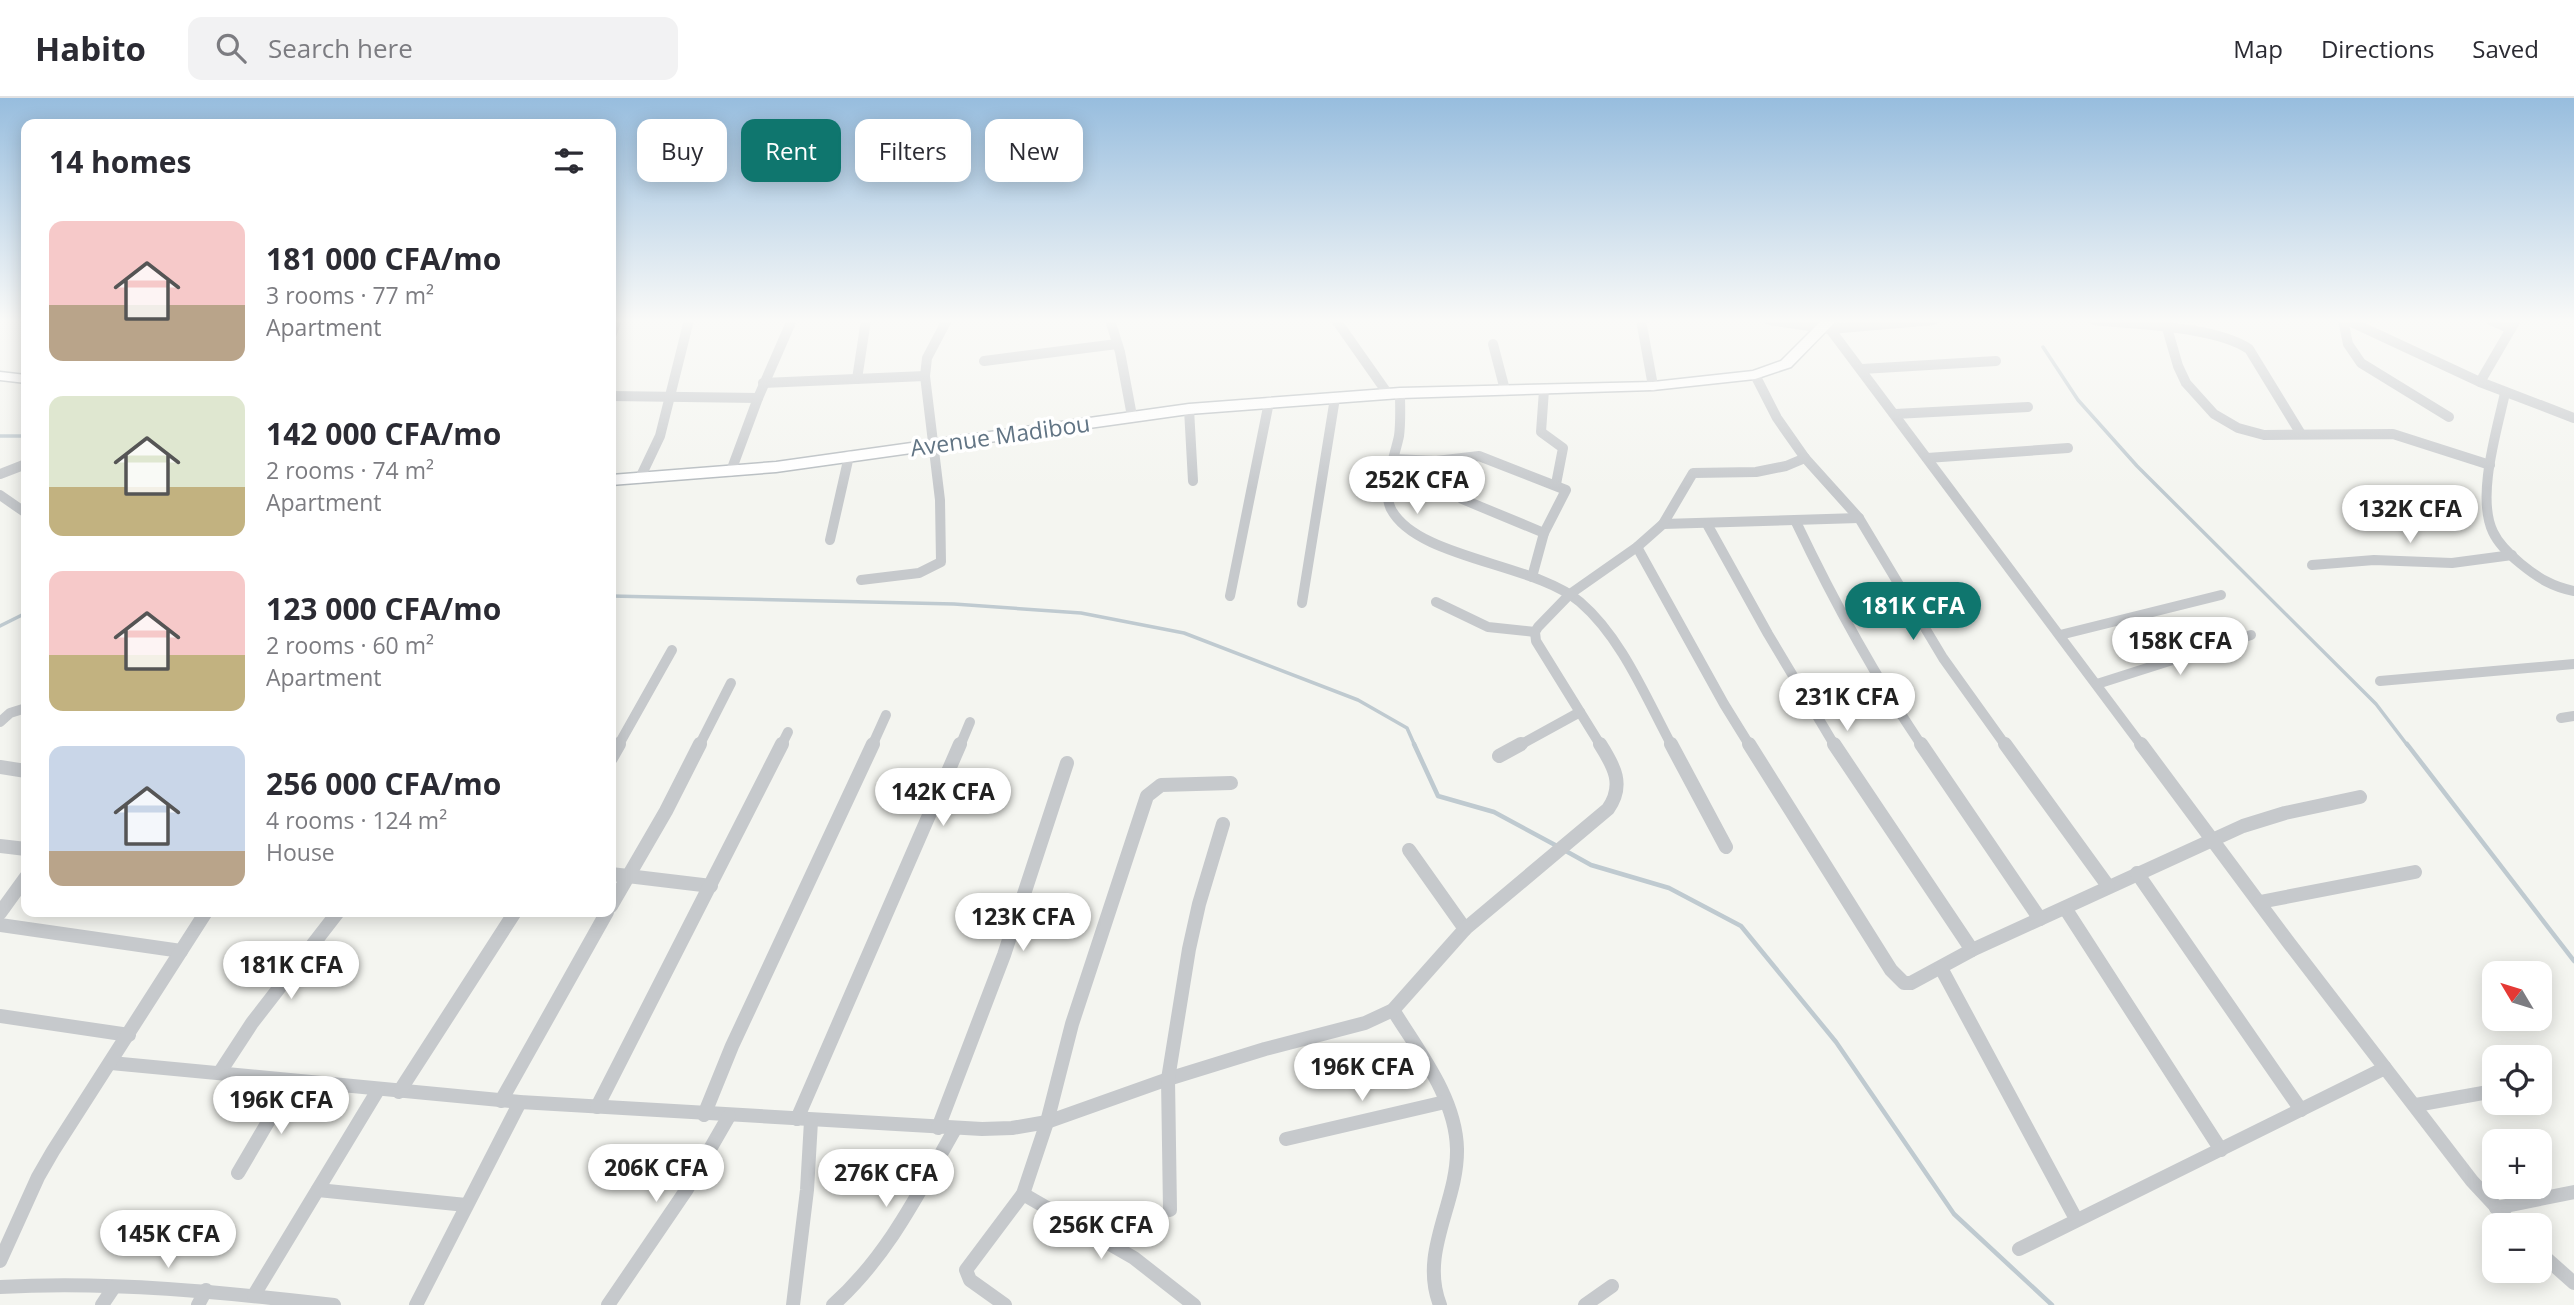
<!DOCTYPE html>
<meta charset="utf-8">
<style>
:root{--surface:#fff;--page:#f2f2f3;--text:#2b2b33;--muted:#7c7c81;--line:#e1e1e2;--accent:#0f766e}
body{margin:0;font-family:"Open Sans",sans-serif;background:var(--page);color:var(--text);height:100vh;display:flex;flex-direction:column;font-size:26px;white-space:nowrap}
*{box-sizing:border-box;margin:0}
p{font-size:23px;color:var(--muted)}
.icon{flex:none;width:38px;height:38px;fill:none;stroke:currentColor;stroke-width:2;stroke-linecap:round;stroke-linejoin:round}
.map{position:relative;flex:1;overflow:hidden}
.panel{position:absolute;left:21px;top:21px;width:595px;height:798px;display:flex;flex-direction:column;background:var(--surface);border-radius:14px;box-shadow:0 4px 18px #0003}
.panel>*{flex:none}
.banner{position:absolute;left:637px;top:21px;width:665px;height:63px;display:flex;gap:14px}
.needle{width:46px;rotate:308deg}
.buttons{position:absolute;left:2482px;top:863px;display:grid;gap:14px}
.buttons a{display:grid;place-items:center;width:70px;height:70px;border-radius:14px;background:var(--surface);box-shadow:0 4px 18px #0003;font-size:35px}
.price{position:absolute;translate:-50% -60px;padding:0 16px;border-radius:24px;background:#fff;color:#222;font-size:23px;line-height:46px;filter:drop-shadow(0 2px 4px #0008)}
.price::after{content:'';position:absolute;left:50%;top:42px;width:21px;height:16px;margin-left:-10px;background:inherit;clip-path:polygon(0 0,100% 0,50% 100%)}
.price.on{background:var(--accent);color:#fff}
ul{padding:0;list-style:none}
li{display:flex;align-items:center;gap:21px;height:175px;padding:0 28px}
li span{display:grid;place-items:center;flex:none;width:196px;height:140px;border-radius:14px;color:#555}
li>.icon{margin-inline-start:auto}
span .icon{width:84px;height:84px;fill:#fffc;stroke-width:1}
li b{font-size:30px}
h2{display:flex;justify-content:space-between;align-items:center;height:84px;padding:0 28px;font-size:30px}
.tag{padding:0 24px;border-radius:14px;background:var(--surface);box-shadow:0 4px 18px #0003;font-size:24px;line-height:63px}
.tag.on{background:var(--accent);color:#fff}
header{display:flex;align-items:center;gap:42px;box-sizing:border-box;height:98px;padding:0 35px;background:var(--surface);border-bottom:2px solid var(--line)}
header strong{font-size:33px}
nav{display:flex;gap:38px;margin-inline-start:auto;font-size:24px}
.search{width:490px;height:63px;background:var(--page);display:flex;align-items:center;gap:18px;box-sizing:border-box;padding:0 24px;border-radius:14px;color:var(--muted);font-size:26px}
.map>svg:first-child{display:block}
.lines{fill:none;stroke-linecap:round;stroke-linejoin:round}
.stream-far1{stroke:#bfcad0;stroke-width:3.5}
.stream{stroke:#bfcad0;stroke-width:4.5}
.secondary-casing{stroke:#b5bbbf;stroke-width:3}
.street-far1{stroke:#c6c9cc;stroke-width:10}
.street{stroke:#c6c9cc;stroke-width:14}
.secondary{fill:#fff;fill-rule:evenodd}
.labels{text-anchor:middle;dominant-baseline:central;stroke-width:7;stroke-linejoin:round;paint-order:stroke}
.street-label{font-size:23px;fill:#617484;stroke:#fff}
</style>
<header>
<strong>Habito</strong>
<div class="search"><svg class="icon" aria-label="search" viewBox="0 0 24 24"><circle cx="10" cy="10" r="6"/><path d="M15 15l6 6"/></svg>Search here</div>
<nav><a>Map</a><a>Directions</a><a>Saved</a></nav>
</header>
<div class="map">
<svg width="2574" height="1207" viewBox="0 0 2574 1207">
<rect width="100%" height="100%" fill="#f4f5f0"/>
<g class="lines">
<g class="stream-far1">
<polyline points="2043,249 2078,302 2137,368 2376,606 2408,648"/>
<polyline points="0,338 26,338"/>
<polyline points="611,498 954,506 1081,515 1184,535 1358,602 1407,630 1415,648"/>
<polyline points="0,528 26,515"/>
</g>
<g class="stream">
<polyline points="1414,646 1438,698 1494,714 1557,748"/>
<polyline points="2407,646 2574,863"/>
<polyline points="1564,752 1591,767 1669,790 1741,828 1836,944 1954,1116 2052,1207"/>
</g>
<defs>
<g id="secondary">
<polygon points="1822,222 1837,222 1791,269 1755,281 1653,292 1400,300 1189,316 776,374 611,387 611,377 776,364 1189,306 1400,290 1653,284 1753,273 1781,263"/>
<polygon points="0,274 26,277 26,285 0,282"/>
</g>
</defs>
<use href="#secondary" class="secondary-casing"/>
<g class="street-far1">
<polyline points="1110,222 1120,254 1132,318"/>
<polyline points="1336,222 1388,296"/>
<polyline points="1641,222 1653,288"/>
<polyline points="1769,222 1830,231 1934,222"/>
<path d="M2094 222C2137 227 2215 228 2249 251L2301 336"/>
<polyline points="2343,222 2348,246 2361,265 2449,319"/>
<polyline points="2347,222 2480,284 2574,320"/>
<polyline points="2490,222 2511,231"/>
<polyline points="2167,230 2178,268 2186,285 2214,316 2238,330 2264,337 2393,336 2490,367"/>
<polyline points="1830,231 2142,648"/>
<polyline points="611,238 617,222"/>
<polyline points="1493,246 1505,292"/>
<polyline points="984,263 1117,246"/>
<polyline points="1862,271 1996,263"/>
<polyline points="1755,277 1777,320 1805,360 1859,420 1943,560 2006,648"/>
<polyline points="857,281 866,222"/>
<polyline points="2480,284 2516,222"/>
<polyline points="763,285 925,278"/>
<polyline points="1544,292 1541,334 1563,350 1556,386"/>
<path d="M1400 295C1400 309 1401 323 1399 338 1395 358 1381 391 1391 411 1417 461 1535 465 1580 504 1622 540 1646 600 1672 648"/>
<path d="M2505 295C2497 332 2476 399 2493 434 2499 447 2510 457 2521 466 2538 480 2553 489 2574 493"/>
<polyline points="611,298 758,300"/>
<polyline points="1189,311 1193,383"/>
<polyline points="1895,316 2028,309"/>
<polyline points="1927,360 2068,350"/>
<polyline points="1395,361 1436,363 1479,358 1566,392 1544,435 1532,479"/>
<polyline points="1436,363 1440,382 1462,401 1544,435"/>
<polyline points="731,373 758,300 792,222"/>
<polyline points="0,376 26,366"/>
<polyline points="640,380 660,338 689,222"/>
<polyline points="0,397 26,415"/>
<path d="M1796 424C1834 504 1872 574 1922 648"/>
<polyline points="1663,426 1859,420"/>
<polyline points="1707,426 1768,536 1835,648"/>
<polyline points="830,442 849,358"/>
<polyline points="1637,449 1724,606 1750,648"/>
<polyline points="2312,467 2374,462 2452,465 2512,457"/>
<polyline points="861,482 919,475 941,464 940,402 925,278 927,260 947,222"/>
<polyline points="1230,498 1269,304"/>
<polyline points="1436,504 1488,529 1535,534"/>
<polyline points="1302,505 1335,300"/>
<polyline points="2060,537 2221,497"/>
<polyline points="2380,583 2574,566"/>
<polyline points="2097,586 2251,537"/>
<polyline points="2561,620 2574,618"/>
<polyline points="0,624 10,615 26,610"/>
<polyline points="618,648 672,552"/>
<polyline points="699,648 731,585"/>
<polyline points="781,648 788,634"/>
<polyline points="872,648 886,617"/>
<polyline points="960,648 970,624"/>
<polyline points="1518,648 1580,614"/>
<polyline points="1601,648 1536,543 1535,534 1538,529 1570,496 1637,449 1663,426 1693,375 1756,374 1786,368 1805,360"/>
</g>
<g class="street">
<polyline points="1671,646 1726,749"/>
<polyline points="1749,646 1891,872 1904,885 1911,885 1972,852 2243,728 2285,715 2360,699"/>
<polyline points="1834,646 1972,852"/>
<polyline points="1921,646 2040,821"/>
<polyline points="2005,646 2108,788"/>
<polyline points="2141,646 2289,845 2472,1083 2513,1127"/>
<polyline points="1499,658 1521,646"/>
<polyline points="611,660 619,646"/>
<polyline points="0,669 26,673"/>
<polyline points="0,748 26,751"/>
<polyline points="1409,752 1465,831"/>
<polyline points="2137,775 2301,1012"/>
<polyline points="611,776 711,788"/>
<polyline points="2260,804 2415,774"/>
<polyline points="611,808 666,713 700,646"/>
<polyline points="2065,810 2221,1052"/>
<polyline points="0,815 26,779"/>
<polyline points="0,827 181,853"/>
<polyline points="1941,870 2076,1121"/>
<path d="M1393 912C1419 954 1456 1000 1457 1051 1458 1105 1419 1154 1440 1207"/>
<polyline points="0,918 129,937"/>
<path d="M111 965 520 1004 982 1031 1012 1030 1047 1024 1168 981 1265 951 1365 925 1393 912 1465 831 1608 711C1625 687 1614 668 1600 646"/>
<polyline points="220,974 252,925 338,814"/>
<polyline points="399,994 515,814"/>
<polyline points="501,1003 607,814"/>
<polyline points="2416,1007 2494,993"/>
<polyline points="597,1009 782,646"/>
<polyline points="704,1017 732,948 873,646"/>
<polyline points="797,1021 960,646"/>
<polyline points="938,1030 1004,857 1067,665"/>
<polyline points="1286,1041 1445,1004"/>
<polyline points="238,1075 292,983"/>
<polyline points="318,1092 466,1107"/>
<polyline points="1023,1096 1134,1160 1194,1207"/>
<polyline points="2496,1110 2574,1094"/>
<polyline points="1170,1112 1168,981 1189,851 1199,806 1223,726"/>
<polyline points="2019,1151 2385,970"/>
<polyline points="2539,1154 2574,1185"/>
<polyline points="0,1163 38,1079 53,1053 206,814"/>
<path d="M0 1189C112 1183 223 1194 334 1207"/>
<polyline points="254,1197 378,992"/>
<polyline points="102,1207 114,1189"/>
<polyline points="198,1207 206,1192"/>
<polyline points="416,1207 520,1004"/>
<polyline points="608,1207 687,1091 729,1018"/>
<polyline points="793,1207 807,1092 811,1023"/>
<path d="M833 1207C888 1158 919 1094 955 1031"/>
<polyline points="1005,1207 970,1182 966,1172 1023,1096 1047,1024 1072,926 1147,698 1161,687 1231,685"/>
<polyline points="1585,1207 1612,1188"/>
</g>
<use href="#secondary" class="secondary"/>
</g>
<linearGradient id="sky" x2="0" y2="1"><stop stop-color="#97bdde"/><stop offset="0.57" stop-color="#fafaf8"/><stop offset="1" stop-color="#fafaf8" stop-opacity="0"/></linearGradient>
<rect width="2574" height="391" fill="url(#sky)"/>
<g class="labels">
<g class="street-label">
<text transform="translate(1000 337) rotate(-8)">Avenue Madibou</text>
</g>
</g>
</svg>
<div class="buttons">
<a><svg class="needle" viewBox="-14 -14 28 28"><path d="M0-13l5 13h-10z" fill="#e53935"/><path d="M0 13l5-13h-10z" fill="#7c7c81"/></svg></a>
<a><svg class="icon" aria-label="locate" viewBox="0 0 24 24"><circle cx="12" cy="12" r="6"/><path d="M12 2v4M12 18v4M2 12h4M18 12h4"/></svg></a>
<a>+</a>
<a>−</a>
</div>
<b class="price" style="left:1417px;top:418px">252K CFA</b>
<b class="price" style="left:2410px;top:447px">132K CFA</b>
<b class="price on" style="left:1913px;top:544px">181K CFA</b>
<b class="price" style="left:2180px;top:579px">158K CFA</b>
<b class="price" style="left:1847px;top:635px">231K CFA</b>
<b class="price" style="left:943px;top:730px">142K CFA</b>
<b class="price" style="left:1023px;top:855px">123K CFA</b>
<b class="price" style="left:291px;top:903px">181K CFA</b>
<b class="price" style="left:1362px;top:1005px">196K CFA</b>
<b class="price" style="left:281px;top:1038px">196K CFA</b>
<b class="price" style="left:656px;top:1106px">206K CFA</b>
<b class="price" style="left:886px;top:1111px">276K CFA</b>
<b class="price" style="left:1101px;top:1163px">256K CFA</b>
<b class="price" style="left:168px;top:1172px">145K CFA</b>
<div class="banner">
<a class="tag">Buy</a>
<a class="tag on">Rent</a>
<a class="tag">Filters</a>
<a class="tag">New</a>
</div>
<section class="panel">
<h2>14 homes<svg class="icon" aria-label="filters" viewBox="0 0 24 24"><path d="M4 7h16M4 17h16"/><circle cx="9" cy="7" r="2"/><circle cx="15" cy="17" r="2"/></svg></h2>
<ul>
<li><span style="background:linear-gradient(#f6c9c9 60%,#b9a48a 0)"><svg class="icon" aria-label="home" viewBox="0 0 24 24"><path d="M3 11l9-7 9 7M6 9v11h12V9"/></svg></span><div><b>181 000 CFA/mo</b><p>3 rooms · 77 m²</p><p>Apartment</p></div></li>
<li><span style="background:linear-gradient(#dfe7d0 65%,#c2b280 0)"><svg class="icon" aria-label="home" viewBox="0 0 24 24"><path d="M3 11l9-7 9 7M6 9v11h12V9"/></svg></span><div><b>142 000 CFA/mo</b><p>2 rooms · 74 m²</p><p>Apartment</p></div></li>
<li><span style="background:linear-gradient(#f6c9c9 60%,#c2b280 0)"><svg class="icon" aria-label="home" viewBox="0 0 24 24"><path d="M3 11l9-7 9 7M6 9v11h12V9"/></svg></span><div><b>123 000 CFA/mo</b><p>2 rooms · 60 m²</p><p>Apartment</p></div></li>
<li><span style="background:linear-gradient(#c9d6e8 75%,#b9a48a 0)"><svg class="icon" aria-label="home" viewBox="0 0 24 24"><path d="M3 11l9-7 9 7M6 9v11h12V9"/></svg></span><div><b>256 000 CFA/mo</b><p>4 rooms · 124 m²</p><p>House</p></div></li>
</ul>
</section>
</div>
